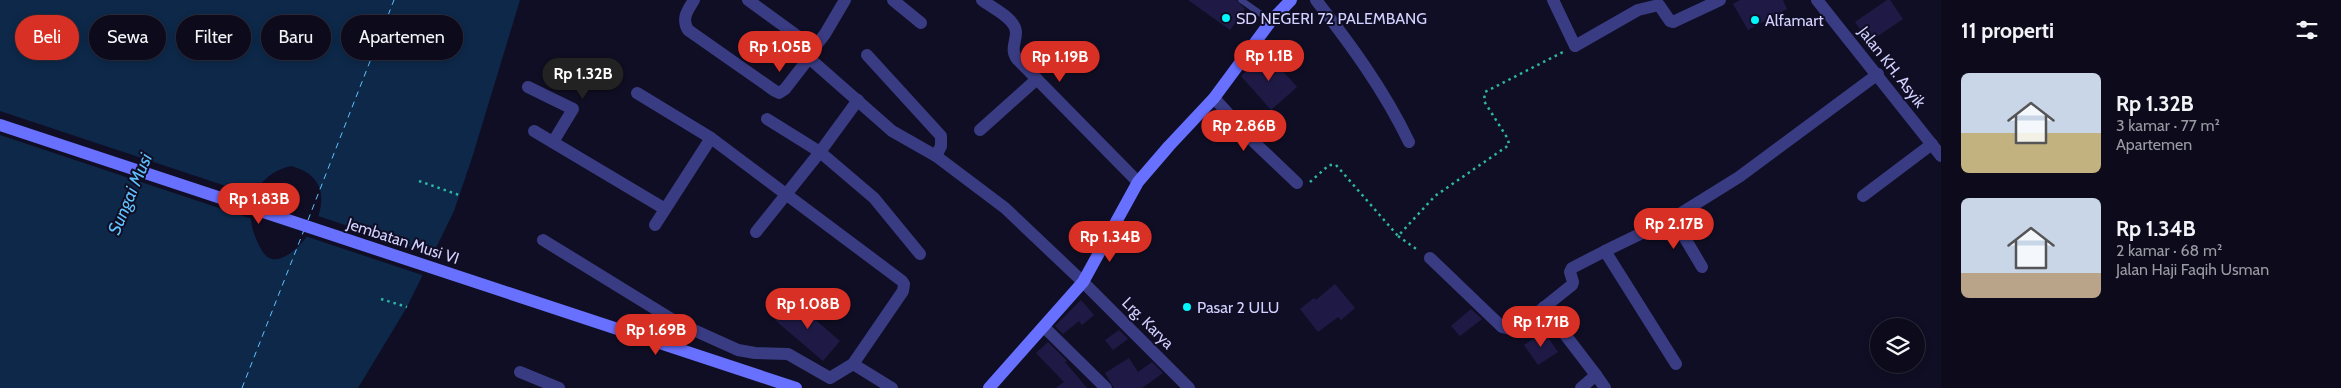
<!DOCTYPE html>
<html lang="id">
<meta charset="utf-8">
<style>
:root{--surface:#0c0a1b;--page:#1a1828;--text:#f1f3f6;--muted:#9a9aa3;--line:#2c2b3a;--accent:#d93025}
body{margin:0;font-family:Cabin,sans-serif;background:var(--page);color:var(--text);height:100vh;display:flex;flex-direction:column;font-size:19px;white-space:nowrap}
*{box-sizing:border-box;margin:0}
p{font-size:16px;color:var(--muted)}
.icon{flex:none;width:28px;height:28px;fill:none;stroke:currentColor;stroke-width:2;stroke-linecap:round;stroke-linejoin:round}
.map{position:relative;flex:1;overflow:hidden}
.drawer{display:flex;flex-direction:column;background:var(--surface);width:400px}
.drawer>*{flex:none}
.banner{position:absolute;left:15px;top:15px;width:475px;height:45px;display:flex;gap:10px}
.buttons{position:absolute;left:1870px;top:318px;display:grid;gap:10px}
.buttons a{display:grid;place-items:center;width:55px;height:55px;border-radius:50%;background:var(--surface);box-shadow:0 2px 8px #0003,0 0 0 1px var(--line);font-size:25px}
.price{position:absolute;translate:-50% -42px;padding:0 11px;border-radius:18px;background:var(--accent);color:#fff;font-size:16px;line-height:32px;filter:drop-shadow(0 1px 2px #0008)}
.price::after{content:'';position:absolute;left:50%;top:30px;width:15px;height:11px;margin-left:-8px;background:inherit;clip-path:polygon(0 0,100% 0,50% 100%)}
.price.active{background:#222;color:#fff}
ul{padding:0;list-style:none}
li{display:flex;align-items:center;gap:15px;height:125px;padding:0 20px}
li span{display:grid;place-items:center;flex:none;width:140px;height:100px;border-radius:8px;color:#555}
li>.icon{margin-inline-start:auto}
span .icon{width:60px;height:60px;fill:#fffc;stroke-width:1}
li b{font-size:21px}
h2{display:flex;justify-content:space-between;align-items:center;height:60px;padding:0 20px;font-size:21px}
.pill{padding:0 18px;border-radius:22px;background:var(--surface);box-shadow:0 2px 8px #0003,0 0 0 1px var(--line);font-size:18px;line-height:45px}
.pill.active{background:var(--accent);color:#fff}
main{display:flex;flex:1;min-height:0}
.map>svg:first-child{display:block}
.water{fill:#0d2849;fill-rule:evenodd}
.pier{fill:#100e24}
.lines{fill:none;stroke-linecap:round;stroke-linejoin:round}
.ferry{stroke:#5fc2ff;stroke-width:1;stroke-dasharray:6 5;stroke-linecap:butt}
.building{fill:#1f1a45}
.path{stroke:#2eb6a3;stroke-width:2.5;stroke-dasharray:2.5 4;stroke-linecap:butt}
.lane{stroke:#393c83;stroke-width:6}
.street{stroke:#393c83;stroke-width:12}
.secondary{stroke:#6870ff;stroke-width:12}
.poi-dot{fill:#00f7fc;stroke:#100e24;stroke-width:2}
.labels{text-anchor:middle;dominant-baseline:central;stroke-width:4;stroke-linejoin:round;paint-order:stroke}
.poi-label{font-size:16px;fill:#d3d1ff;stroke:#100e24;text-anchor:start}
.street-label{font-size:16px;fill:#d3d1ff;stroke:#100e24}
.water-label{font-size:18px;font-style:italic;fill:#5fc2ff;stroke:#100e24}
</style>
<main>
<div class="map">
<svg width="1941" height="388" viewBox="0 0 1941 388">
<rect width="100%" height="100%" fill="#100e24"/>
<path class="water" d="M0 0H520L472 158 454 211 407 307 358 388H0ZM291 166C360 184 293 271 269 258 262 254 258 243 255 236 242 205 258 173 291 166Z"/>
<g class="pier">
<polygon points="0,111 256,196 252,219 0,135"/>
<polygon points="315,215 435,255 425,276 305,236"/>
</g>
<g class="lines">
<g class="ferry">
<polyline points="308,220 394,0"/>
<polyline points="242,388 304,230"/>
</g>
</g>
<g class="building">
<polygon points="1188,0 1236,0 1245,9 1230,30"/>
<polygon points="1740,0 1783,0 1787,9 1748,30 1733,4"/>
<polygon points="1887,0 1890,0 1903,19 1869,42 1855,22"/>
<polygon points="1267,53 1297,87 1271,110 1241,76"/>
<polygon points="1335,284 1355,308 1341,320 1338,317 1318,332 1300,309 1314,298 1316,300"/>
<polygon points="792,300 840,341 823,361 775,320"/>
<polygon points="1081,300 1094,315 1082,325 1079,321 1063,334 1055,326"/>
<polygon points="1471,309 1482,319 1460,336 1451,326"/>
<polygon points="1119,330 1128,339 1113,350 1105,340"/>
<polygon points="1544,332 1558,352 1538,365 1524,345"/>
<polygon points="1048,342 1067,361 1065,362 1087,388 1056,388 1064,382 1036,353"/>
<polygon points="1129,358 1138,372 1152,362 1163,373 1142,388 1114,388 1105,373"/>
</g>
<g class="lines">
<g class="path">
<polyline points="419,181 459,195"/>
<polyline points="1310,182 1329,165 1336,165 1398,236 1435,196 1509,145 1508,139 1484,101 1485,92 1565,51"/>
<polyline points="1398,236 1419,251"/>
<polyline points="381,299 407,307"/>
</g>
<polyline class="lane" points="1241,0 1271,21"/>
<g class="street">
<path d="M694 0C688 10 681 18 688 30L775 91 779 93 785 89 809 58 892 131 936 156 1005 208 1083 282 1189 388"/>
<polyline points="748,0 814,48 809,58"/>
<polyline points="893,0 921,23"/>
<path d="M982 0C992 8 1015 18 1016 32 1016 43 1010 49 1017 59L1138 182"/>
<path d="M1316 0C1351 45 1384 90 1409 142"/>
<polyline points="1553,0 1575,46 1638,10 1659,5 1670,21 1673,22 1720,0"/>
<polyline points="1817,0 1941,156"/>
<polyline points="814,48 825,34 845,0"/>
<polyline points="867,55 941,136 941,146 936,156"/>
<polyline points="528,87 573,109 553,142"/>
<polyline points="1214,98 1255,143 1297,183"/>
<polyline points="767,119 820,152 874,198 920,254"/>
<polyline points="980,130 1037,79"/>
<polyline points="534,131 665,209"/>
<polyline points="1863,196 1932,144"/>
<polyline points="1673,218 1702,267"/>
<polyline points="655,225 711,138"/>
<polyline points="756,232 820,152 858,100"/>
<polyline points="543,240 678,323 738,350 755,353 788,354 830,378 853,364 903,291 904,284 902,281 711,138 637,93"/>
<polyline points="1430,258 1502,327 1510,329 1527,321 1572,285 1573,282 1570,272 1572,268 1605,251"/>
<polyline points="1544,307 1596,375 1581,388"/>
<polyline points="1044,327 1106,388"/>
<polyline points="853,364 892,388"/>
<polyline points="1676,364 1605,251 1673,218 1739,177 1878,74"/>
<polyline points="520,372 559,388"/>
<polyline points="1596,375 1605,388"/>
</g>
<g class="secondary">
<polyline points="0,125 796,388"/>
<polyline points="989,388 1083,282 1138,182 1169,146 1214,98 1271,21 1291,0"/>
</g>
</g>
<g class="poi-dot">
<circle cx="1226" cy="18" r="5"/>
<circle cx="1755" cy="20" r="5"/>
<circle cx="1187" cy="307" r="5"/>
</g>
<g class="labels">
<g class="poi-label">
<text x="1236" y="18">SD NEGERI 72 PALEMBANG</text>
<text x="1765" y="20">Alfamart</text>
<text x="1197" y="307">Pasar 2 ULU</text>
</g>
<g class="street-label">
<text transform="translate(1892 67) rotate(52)">Jalan KH. Asyik</text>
<text transform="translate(403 241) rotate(18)">Jembatan Musi VI</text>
<text transform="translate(1148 323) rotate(45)">Lrg. Karya</text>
</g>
<g class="water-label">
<text transform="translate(130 194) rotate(-67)">Sungai Musi</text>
</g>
</g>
</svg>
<div class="buttons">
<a><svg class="icon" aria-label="layers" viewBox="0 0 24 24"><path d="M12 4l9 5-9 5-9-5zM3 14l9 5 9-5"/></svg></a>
</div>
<b class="price" style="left:780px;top:73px">Rp 1.05B</b>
<b class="price" style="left:1269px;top:82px">Rp 1.1B</b>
<b class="price" style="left:1060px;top:83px">Rp 1.19B</b>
<b class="price active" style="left:583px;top:100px">Rp 1.32B</b>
<b class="price" style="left:1244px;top:152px">Rp 2.86B</b>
<b class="price" style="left:259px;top:225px">Rp 1.83B</b>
<b class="price" style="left:1674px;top:250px">Rp 2.17B</b>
<b class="price" style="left:1110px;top:263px">Rp 1.34B</b>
<b class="price" style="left:808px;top:330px">Rp 1.08B</b>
<b class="price" style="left:1541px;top:348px">Rp 1.71B</b>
<b class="price" style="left:656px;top:356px">Rp 1.69B</b>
<div class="banner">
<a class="pill active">Beli</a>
<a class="pill">Sewa</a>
<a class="pill">Filter</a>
<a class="pill">Baru</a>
<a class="pill">Apartemen</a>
</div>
</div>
<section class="drawer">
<h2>11 properti<svg class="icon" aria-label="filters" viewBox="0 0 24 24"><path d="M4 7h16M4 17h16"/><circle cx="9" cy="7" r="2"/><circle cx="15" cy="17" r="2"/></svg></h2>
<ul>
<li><span style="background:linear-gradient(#c9d6e8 60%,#c2b280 0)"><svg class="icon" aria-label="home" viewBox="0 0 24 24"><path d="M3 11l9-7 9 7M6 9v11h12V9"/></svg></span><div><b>Rp 1.32B</b><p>3 kamar · 77 m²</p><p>Apartemen</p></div></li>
<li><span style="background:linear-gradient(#c9d6e8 75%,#b9a48a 0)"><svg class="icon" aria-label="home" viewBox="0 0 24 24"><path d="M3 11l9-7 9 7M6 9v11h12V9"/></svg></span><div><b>Rp 1.34B</b><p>2 kamar · 68 m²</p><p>Jalan Haji Faqih Usman</p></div></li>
</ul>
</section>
</main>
